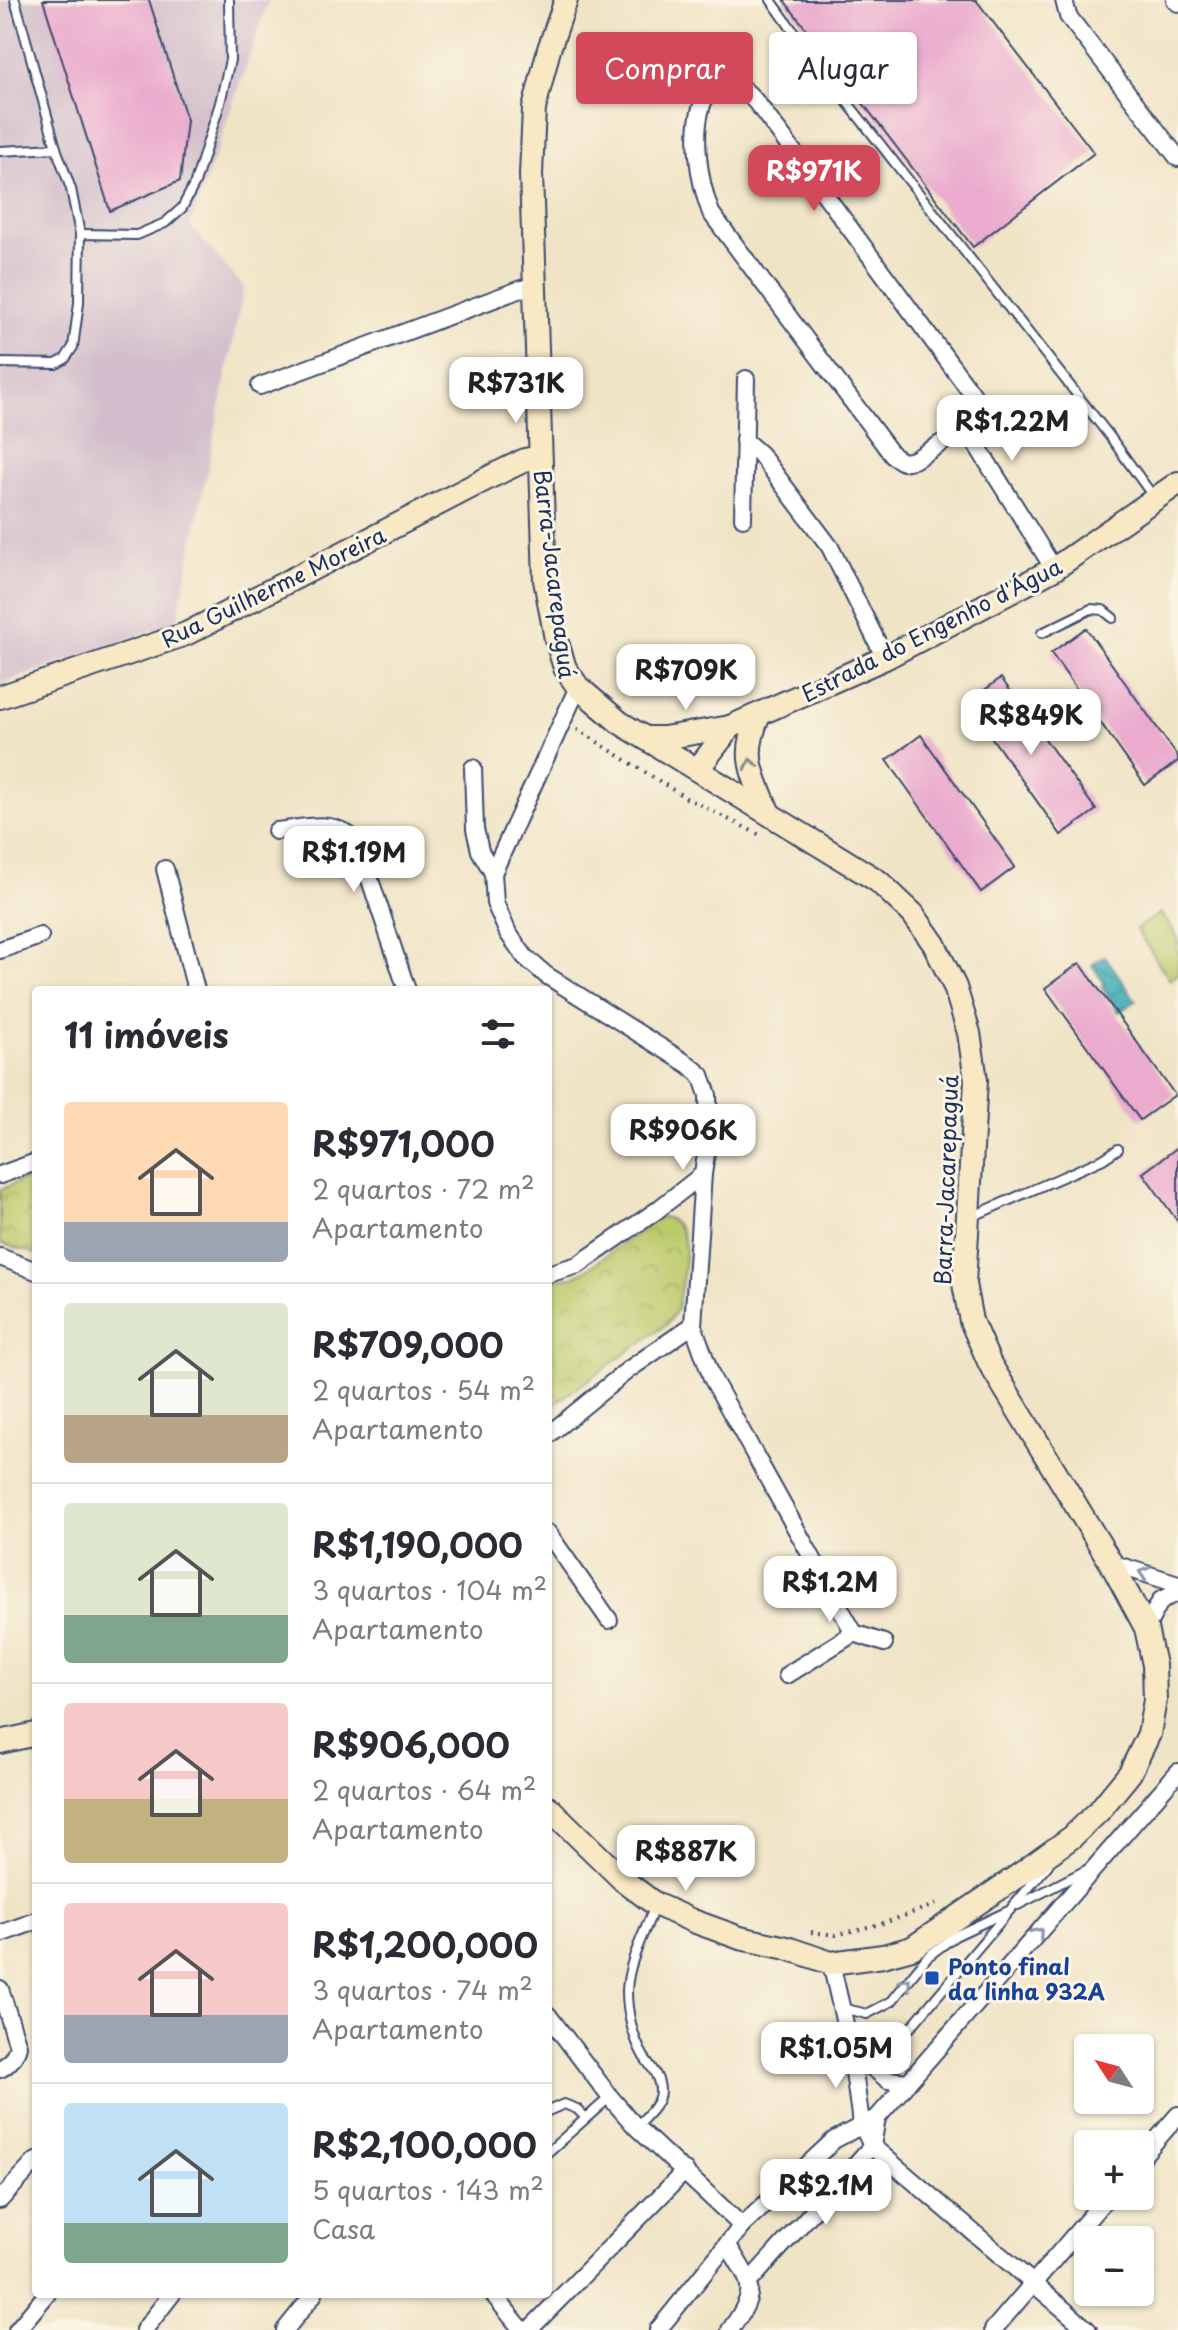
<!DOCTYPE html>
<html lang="pt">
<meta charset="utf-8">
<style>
:root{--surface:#fff;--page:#f2f2f3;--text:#2b2b33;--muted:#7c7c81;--line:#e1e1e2;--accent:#d1495b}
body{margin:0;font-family:"Playpen Sans",sans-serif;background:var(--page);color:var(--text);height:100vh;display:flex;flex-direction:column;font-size:30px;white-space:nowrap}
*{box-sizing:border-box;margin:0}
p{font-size:26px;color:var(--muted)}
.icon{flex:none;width:44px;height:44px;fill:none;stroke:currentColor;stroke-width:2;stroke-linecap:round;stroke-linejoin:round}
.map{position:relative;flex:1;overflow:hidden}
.sheet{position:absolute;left:32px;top:986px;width:520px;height:1312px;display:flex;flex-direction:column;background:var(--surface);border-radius:8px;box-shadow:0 2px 6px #0004}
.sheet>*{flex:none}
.banner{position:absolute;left:576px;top:32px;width:482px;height:72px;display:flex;gap:16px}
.needle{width:52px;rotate:306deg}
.buttons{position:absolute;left:1074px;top:2034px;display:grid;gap:16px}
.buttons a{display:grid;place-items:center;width:80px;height:80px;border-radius:8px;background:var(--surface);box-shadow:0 2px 6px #0004;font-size:40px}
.price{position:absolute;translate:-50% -68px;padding:0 18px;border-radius:16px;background:#fff;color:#222;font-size:26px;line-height:52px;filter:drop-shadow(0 2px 4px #0008)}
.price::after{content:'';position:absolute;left:50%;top:48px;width:24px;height:18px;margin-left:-12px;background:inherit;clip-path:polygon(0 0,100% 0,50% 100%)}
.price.selected{background:var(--accent);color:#fff}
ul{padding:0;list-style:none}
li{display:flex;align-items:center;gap:24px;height:200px;padding:0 32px}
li+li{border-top:2px solid var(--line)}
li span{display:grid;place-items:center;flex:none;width:224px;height:160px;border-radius:8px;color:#555}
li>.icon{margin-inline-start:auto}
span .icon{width:96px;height:96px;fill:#fffc;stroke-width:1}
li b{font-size:34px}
h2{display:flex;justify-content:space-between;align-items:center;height:96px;padding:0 32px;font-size:34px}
.chip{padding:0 28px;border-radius:8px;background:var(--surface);box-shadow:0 2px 6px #0004;font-size:28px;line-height:72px}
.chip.selected{background:var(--accent);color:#fff}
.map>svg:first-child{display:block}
.industrial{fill:#d1bdcb}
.park{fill:url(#park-crowns);stroke:#6c7c65;stroke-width:2}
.pitch{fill:#bdca6c;stroke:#6c7c65;stroke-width:2}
.water{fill:url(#water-waves);stroke:#2a6e88;stroke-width:2}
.building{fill:#eaabce}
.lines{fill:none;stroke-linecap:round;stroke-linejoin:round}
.lane-casing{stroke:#3b4a6e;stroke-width:12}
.street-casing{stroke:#3b4a6e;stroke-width:20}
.secondary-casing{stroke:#3b4a6e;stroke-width:26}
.path{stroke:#3b4a6e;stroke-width:4;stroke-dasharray:2 6;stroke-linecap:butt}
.lane{stroke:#fff;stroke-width:8}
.street{stroke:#fff;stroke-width:16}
.secondary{stroke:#f8e8c3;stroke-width:22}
.oneway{stroke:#8a8c90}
.oneway2{stroke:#8d97ae}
.transit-dot{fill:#1a4fb4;stroke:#fcf5e5;stroke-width:3}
.labels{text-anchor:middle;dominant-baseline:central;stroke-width:6;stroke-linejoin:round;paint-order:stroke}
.street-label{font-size:22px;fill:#1b2f5e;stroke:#fcf5e5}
.transit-label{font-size:22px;font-weight:bold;fill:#164399;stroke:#fcf5e5;text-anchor:start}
</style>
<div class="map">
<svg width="1178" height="2330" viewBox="0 0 1178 2330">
<defs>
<pattern id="park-crowns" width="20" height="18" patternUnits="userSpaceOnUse" patternTransform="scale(2)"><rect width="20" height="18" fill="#bdca6c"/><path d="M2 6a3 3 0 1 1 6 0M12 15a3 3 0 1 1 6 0" fill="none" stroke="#a2ae60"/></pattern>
<pattern id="water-waves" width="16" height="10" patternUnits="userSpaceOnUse" patternTransform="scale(2)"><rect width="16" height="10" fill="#3aacb3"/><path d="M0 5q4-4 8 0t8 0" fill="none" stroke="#308c95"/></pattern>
</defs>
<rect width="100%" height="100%" fill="#fcf5e5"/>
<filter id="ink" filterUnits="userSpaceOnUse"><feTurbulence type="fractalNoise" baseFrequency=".0125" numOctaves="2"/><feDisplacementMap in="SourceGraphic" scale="16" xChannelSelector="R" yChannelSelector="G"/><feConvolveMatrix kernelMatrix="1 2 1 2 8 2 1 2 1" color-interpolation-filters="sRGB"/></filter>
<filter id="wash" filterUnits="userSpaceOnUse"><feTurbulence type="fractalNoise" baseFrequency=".006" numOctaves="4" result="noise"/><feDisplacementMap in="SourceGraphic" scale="32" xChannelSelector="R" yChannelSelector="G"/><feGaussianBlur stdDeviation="1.8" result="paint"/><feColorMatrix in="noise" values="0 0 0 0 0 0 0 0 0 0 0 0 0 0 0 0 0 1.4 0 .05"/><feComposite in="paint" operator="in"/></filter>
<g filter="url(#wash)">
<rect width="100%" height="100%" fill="#f0e4c6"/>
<polygon class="industrial" points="0,0 269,0 190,226 244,287 177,622 0,684"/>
<g class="park">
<polygon points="36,1174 36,1254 0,1243 0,1190"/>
<path d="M663 1217C699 1226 681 1281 677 1309L667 1324 548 1408V1280L573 1277 585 1271 655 1220Z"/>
</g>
<polygon class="pitch" points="1161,913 1178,938 1178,974 1170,980 1136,929"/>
<polygon class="water" points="1105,956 1136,1001 1119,1012 1102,987 1105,984 1092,965"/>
<g id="blocks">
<g class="building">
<polygon points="43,0 149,0 187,120 180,181 110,211"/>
<polygon points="784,0 976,0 1094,153 973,247"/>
<polygon points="1086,628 1178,757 1178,761 1145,785 1051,653"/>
<polygon points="1001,678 1096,810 1061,835 967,703"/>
<polygon points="921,735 1015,867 981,892 887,760"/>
<polygon points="1080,963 1175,1095 1140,1120 1045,988"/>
<polygon points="1178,1147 1178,1222 1143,1173"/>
</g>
</g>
</g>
<g filter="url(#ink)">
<use href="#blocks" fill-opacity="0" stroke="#3b4a6e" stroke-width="2"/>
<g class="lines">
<defs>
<g id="lane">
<polyline points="771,0 811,56 1111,438 1155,499"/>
<polyline points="0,151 56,148"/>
<polyline points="80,234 137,235 165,223 182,208 195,183 220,103 230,60 229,0"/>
<polyline points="0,363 56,364 65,359 73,347 79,303 80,234 71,189 56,148 15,0"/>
<polyline points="1042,633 1091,609 1103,610 1113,618"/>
<polyline points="971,1217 1103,1159 1118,1149"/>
<polyline points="1018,1905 1088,1869"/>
<polyline points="842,2008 867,2014 892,2001 927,1957 955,1936 1006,1912"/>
<path d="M848 2040C880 2047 885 2048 911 2027L1048 1865"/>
<polyline points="548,2111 564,2104 577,2109 586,2118"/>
<path d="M636 2127C645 2117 660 2105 660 2091 660 2077 651 2067 644 2057 633 2038 627 2013 627 1991 628 1962 644 1934 654 1908"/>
<polyline points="548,2152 610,2097"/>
</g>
<g id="street">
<polyline points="1064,0 1068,16 1178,158"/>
<polyline points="1175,0 1178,3"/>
<path d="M725 81C748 84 764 114 778 131L973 395 978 408 966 428 914 460 903 462 893 456 711 213C699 182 688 121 709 91 713 87 720 84 725 81Z"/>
<polyline points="260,386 521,289 536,286"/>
<polyline points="966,428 1054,569"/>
<polyline points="744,440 760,454 830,547 885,658"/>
<polyline points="743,518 746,379"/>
<polyline points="473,768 475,829 480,851 493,873 495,903 508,933 525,957 546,975 689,1065 701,1075 708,1095 709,1134 703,1174 693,1325 712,1378 854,1633"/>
<path d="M276 831C307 828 336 817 358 844L407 990"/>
<polyline points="165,869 196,990"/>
<polyline points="493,873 578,687"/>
<polyline points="0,950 40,936"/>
<polyline points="0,1175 36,1162"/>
<polyline points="0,1257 36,1271"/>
<polyline points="548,1274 578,1265 656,1211 703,1174"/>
<polyline points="548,1435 628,1370 693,1325"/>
<polyline points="548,1533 609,1620"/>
<polyline points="1111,1563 1178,1584"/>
<polyline points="1146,1628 1161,1600 1178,1593"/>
<polyline points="787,1675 854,1633 884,1643"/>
<polyline points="0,1934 36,1921"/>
<polyline points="831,1963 851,2050 888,2080 908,2082"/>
<path d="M0 1989 18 2046C15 2057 10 2064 0 2069"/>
<polyline points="548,2015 610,2097 636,2127 742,2226"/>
<polyline points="851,2050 861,2123 872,2146 1088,2330"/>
<polyline points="1140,2159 1178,2115"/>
<polyline points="0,2200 36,2161"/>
<path d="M727 2244C752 2285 760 2288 730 2330"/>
<polyline points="750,2281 872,2146 877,2118 1178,1772"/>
<polyline points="493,2294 522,2330"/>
<polyline points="17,2330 47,2294"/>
<polyline points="144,2330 172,2294"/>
<polyline points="285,2330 314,2294"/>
<polyline points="529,2330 685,2171"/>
<polyline points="658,2330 742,2226 834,2140 872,2120"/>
<polyline points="993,2330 1108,2196"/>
</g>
<g id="secondary">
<polyline points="0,697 186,634 492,476 525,460 539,457"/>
<path d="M759 715C741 757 752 772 768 811"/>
<polyline points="646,738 664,738 730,727"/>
<polyline points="698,769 730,727 885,658 1054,569 1178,483"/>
<polyline points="0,1742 36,1734"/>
<polyline points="548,1807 623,1880 655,1904 693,1921 740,1938 787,1948 831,1963 883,1956 912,1948 1022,1873 1072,1837 1099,1811 1130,1773 1149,1734 1155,1700 1154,1665 1146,1628 1111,1563 990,1364 971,1321 964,1284 976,1080 969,1033 955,987 934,944 913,914 878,881 619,722 578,687 565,668 556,639 545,580 531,174 534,109 549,49 566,0"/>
</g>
</defs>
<use href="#lane" class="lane-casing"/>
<use href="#street" class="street-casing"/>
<use href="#secondary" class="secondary-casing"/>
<g class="path">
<polyline points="577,729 686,798 760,835"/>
<polyline points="811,1932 836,1935 884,1923 937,1904"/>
</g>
<use href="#lane" class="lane"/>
<use href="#street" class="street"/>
<use href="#secondary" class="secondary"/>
</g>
<defs><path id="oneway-chevron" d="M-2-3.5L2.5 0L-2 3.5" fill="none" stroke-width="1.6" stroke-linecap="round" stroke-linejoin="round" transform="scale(2)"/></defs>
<use class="oneway" href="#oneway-chevron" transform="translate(751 764) rotate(-103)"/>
<g class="oneway2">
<use href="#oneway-chevron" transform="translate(1144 1573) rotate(-162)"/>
<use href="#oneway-chevron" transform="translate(1038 1933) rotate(-49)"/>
<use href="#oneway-chevron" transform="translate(906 1983) rotate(-51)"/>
</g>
</g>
<rect class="transit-dot" x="924" y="1970" width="16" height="16" rx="4"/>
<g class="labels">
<g class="street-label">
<text transform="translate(556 574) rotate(83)">Barra-Jacarepaguá</text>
<text transform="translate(273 586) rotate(-26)">Rua Guilherme Moreira</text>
<text transform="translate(931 629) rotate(-27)">Estrada do Engenho d'Água</text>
<text transform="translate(945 1180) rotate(-88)">Barra-Jacarepaguá</text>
</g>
<g class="transit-label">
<text x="948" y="1965">Ponto final<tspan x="948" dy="25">da linha 932A</tspan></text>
</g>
</g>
</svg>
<div class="buttons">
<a><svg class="needle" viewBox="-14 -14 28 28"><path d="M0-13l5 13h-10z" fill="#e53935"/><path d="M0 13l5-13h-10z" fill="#7c7c81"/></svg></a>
<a>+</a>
<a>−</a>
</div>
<b class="price selected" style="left:814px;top:213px">R$971K</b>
<b class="price" style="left:516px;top:425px">R$731K</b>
<b class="price" style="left:1012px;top:463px">R$1.22M</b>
<b class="price" style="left:686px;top:712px">R$709K</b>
<b class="price" style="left:1031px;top:757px">R$849K</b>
<b class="price" style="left:354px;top:894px">R$1.19M</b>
<b class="price" style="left:683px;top:1172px">R$906K</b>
<b class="price" style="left:830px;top:1624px">R$1.2M</b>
<b class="price" style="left:686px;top:1893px">R$887K</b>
<b class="price" style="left:836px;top:2090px">R$1.05M</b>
<b class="price" style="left:826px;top:2227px">R$2.1M</b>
<div class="banner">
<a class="chip selected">Comprar</a>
<a class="chip">Alugar</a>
</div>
<section class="sheet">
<h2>11 imóveis<svg class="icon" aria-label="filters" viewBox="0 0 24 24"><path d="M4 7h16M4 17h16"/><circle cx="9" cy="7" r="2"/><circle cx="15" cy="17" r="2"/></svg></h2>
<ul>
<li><span style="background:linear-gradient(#ffd9b3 75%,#9aa5b1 0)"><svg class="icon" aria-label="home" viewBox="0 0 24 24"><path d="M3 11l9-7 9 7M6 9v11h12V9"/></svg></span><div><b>R$971,000</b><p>2 quartos · 72 m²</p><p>Apartamento</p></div></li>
<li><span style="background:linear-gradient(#dfe7d0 70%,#b9a48a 0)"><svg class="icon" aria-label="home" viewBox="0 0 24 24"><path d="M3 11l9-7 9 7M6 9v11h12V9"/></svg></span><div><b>R$709,000</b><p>2 quartos · 54 m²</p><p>Apartamento</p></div></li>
<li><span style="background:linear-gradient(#dfe7d0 70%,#7fa58c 0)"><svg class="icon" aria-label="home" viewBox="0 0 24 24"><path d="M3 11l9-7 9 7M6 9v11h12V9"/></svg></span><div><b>R$1,190,000</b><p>3 quartos · 104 m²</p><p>Apartamento</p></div></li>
<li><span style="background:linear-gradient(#f6c9c9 60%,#c2b280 0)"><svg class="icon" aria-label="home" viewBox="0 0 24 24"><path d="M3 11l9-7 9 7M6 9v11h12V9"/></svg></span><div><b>R$906,000</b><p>2 quartos · 64 m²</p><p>Apartamento</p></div></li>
<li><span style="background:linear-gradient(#f6c9c9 70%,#9aa5b1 0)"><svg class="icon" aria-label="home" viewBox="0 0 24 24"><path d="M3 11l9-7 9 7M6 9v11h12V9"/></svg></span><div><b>R$1,200,000</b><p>3 quartos · 74 m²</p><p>Apartamento</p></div></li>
<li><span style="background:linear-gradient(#bfe0f5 75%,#7fa58c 0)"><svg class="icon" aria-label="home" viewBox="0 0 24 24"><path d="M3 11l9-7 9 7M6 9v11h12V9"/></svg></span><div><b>R$2,100,000</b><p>5 quartos · 143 m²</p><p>Casa</p></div></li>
</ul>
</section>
</div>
